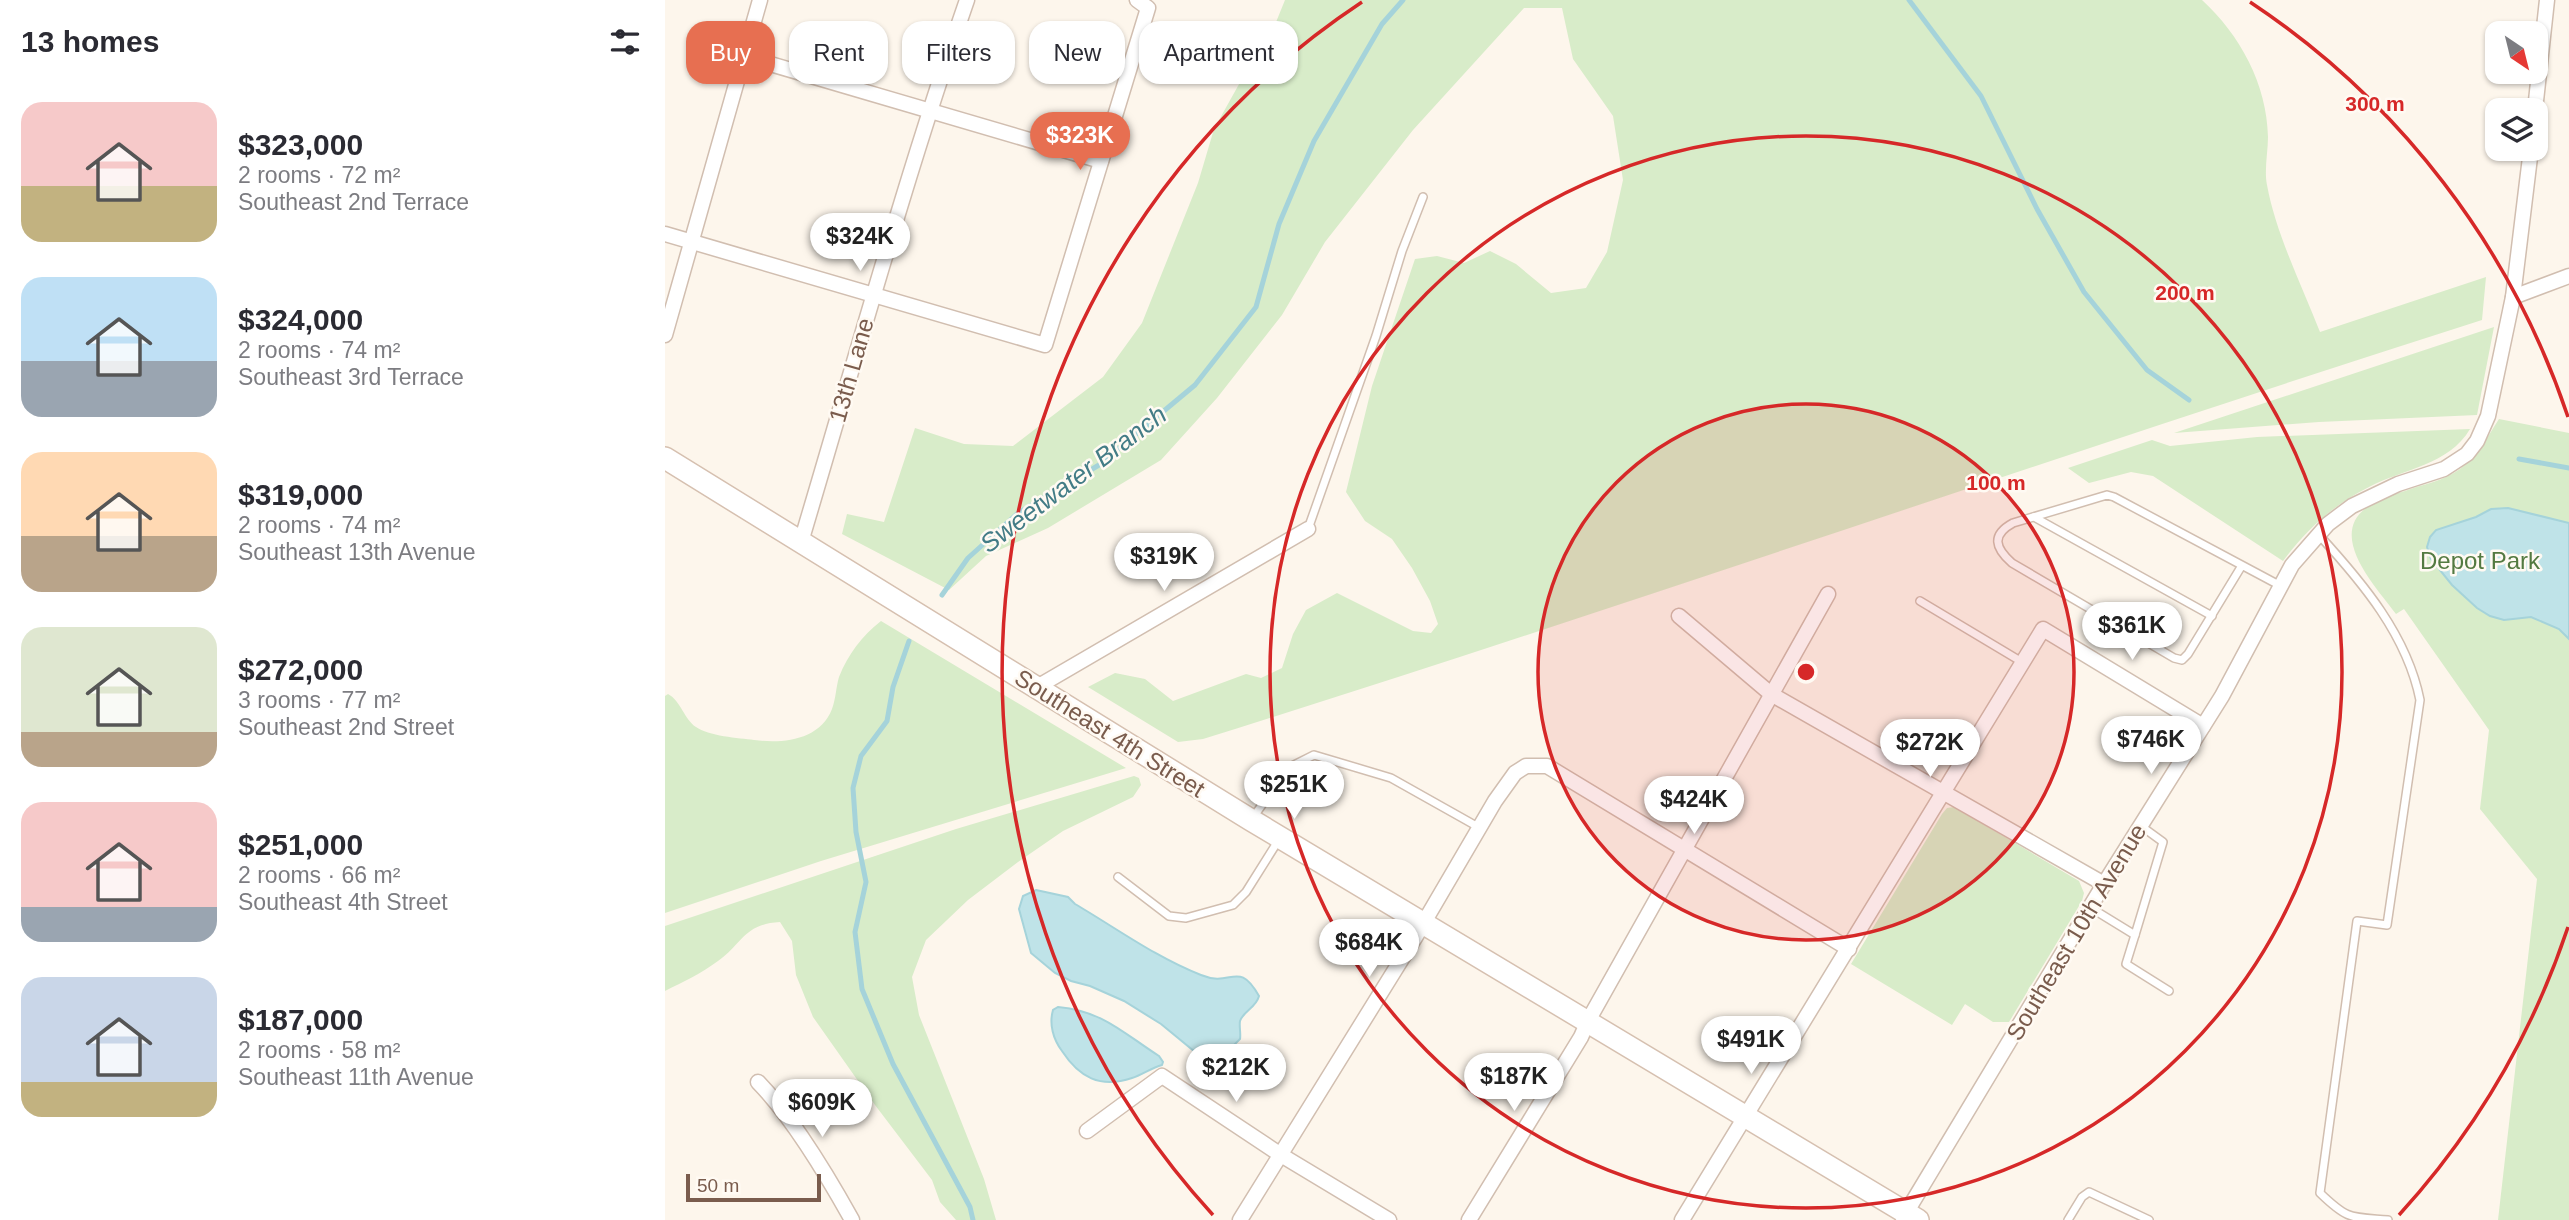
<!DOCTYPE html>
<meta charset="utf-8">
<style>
:root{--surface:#fff;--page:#f2f2f3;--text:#2b2b33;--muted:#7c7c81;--accent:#e76f51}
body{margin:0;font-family:Helvetica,sans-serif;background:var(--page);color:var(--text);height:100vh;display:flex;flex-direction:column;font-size:26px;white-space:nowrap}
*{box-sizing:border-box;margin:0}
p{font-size:23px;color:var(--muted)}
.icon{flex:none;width:38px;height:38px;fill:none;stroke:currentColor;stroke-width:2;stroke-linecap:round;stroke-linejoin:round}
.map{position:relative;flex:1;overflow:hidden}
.drawer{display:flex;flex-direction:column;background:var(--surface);width:665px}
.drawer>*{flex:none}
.top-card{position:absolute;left:21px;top:21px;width:665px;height:63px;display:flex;gap:14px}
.needle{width:46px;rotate:145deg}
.controls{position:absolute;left:1820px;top:21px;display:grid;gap:14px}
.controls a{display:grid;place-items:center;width:63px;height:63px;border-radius:14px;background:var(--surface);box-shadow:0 2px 5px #0004;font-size:35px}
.scale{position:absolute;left:21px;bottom:18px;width:135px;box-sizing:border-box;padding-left:7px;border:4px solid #7a5c4d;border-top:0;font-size:19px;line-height:24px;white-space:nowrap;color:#7a5c4d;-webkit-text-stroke:5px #fffaf3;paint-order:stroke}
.price{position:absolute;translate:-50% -60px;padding:0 16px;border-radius:24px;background:#fff;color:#222;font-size:23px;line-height:46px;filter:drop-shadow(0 2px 4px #0008)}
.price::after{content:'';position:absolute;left:50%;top:42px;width:21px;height:16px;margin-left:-10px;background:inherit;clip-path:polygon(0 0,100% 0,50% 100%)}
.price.selected{background:var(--accent);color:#fff}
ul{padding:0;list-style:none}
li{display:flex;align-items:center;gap:21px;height:175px;padding:0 21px}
li span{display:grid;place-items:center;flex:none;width:196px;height:140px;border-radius:21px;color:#555}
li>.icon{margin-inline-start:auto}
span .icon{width:84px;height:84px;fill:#fffc;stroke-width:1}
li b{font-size:30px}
h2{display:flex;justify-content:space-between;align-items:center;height:84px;padding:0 21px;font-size:30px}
.chip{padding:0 24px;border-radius:21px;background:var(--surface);box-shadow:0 2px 5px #0004;font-size:24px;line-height:63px}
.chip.selected{background:var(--accent);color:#fff}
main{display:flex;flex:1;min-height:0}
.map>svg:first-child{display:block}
.green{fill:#d8ecc9}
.water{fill:#bfe3e8;stroke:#a5d3da;stroke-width:2}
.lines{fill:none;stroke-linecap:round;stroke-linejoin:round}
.stream{stroke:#a5d3da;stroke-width:5}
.lane-casing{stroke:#d1beb0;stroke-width:10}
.street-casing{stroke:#d1beb0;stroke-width:17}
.secondary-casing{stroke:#d6c0b0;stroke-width:24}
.lane{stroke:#fff;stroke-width:7}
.street{stroke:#fff;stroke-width:14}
.secondary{stroke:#fff;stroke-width:21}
.ring{fill:none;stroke:#d62828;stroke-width:3.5}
.labels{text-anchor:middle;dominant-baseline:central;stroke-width:5;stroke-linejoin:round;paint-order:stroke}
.street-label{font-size:24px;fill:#7a5c4d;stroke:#fffaf3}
.park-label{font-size:24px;fill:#537a41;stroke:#fffaf3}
.water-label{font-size:26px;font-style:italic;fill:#437c86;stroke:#fffaf3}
.centre{fill:#d62828;stroke:#fffaf3;stroke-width:3.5}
.ring-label{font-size:21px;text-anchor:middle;font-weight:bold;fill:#d62828;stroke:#fffaf3;stroke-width:5;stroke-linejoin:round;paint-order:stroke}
</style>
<main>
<section class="drawer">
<h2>13 homes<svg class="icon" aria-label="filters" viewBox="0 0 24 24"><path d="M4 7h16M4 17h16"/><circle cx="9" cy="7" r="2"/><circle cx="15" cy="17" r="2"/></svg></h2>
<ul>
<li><span style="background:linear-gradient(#f6c9c9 60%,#c2b280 0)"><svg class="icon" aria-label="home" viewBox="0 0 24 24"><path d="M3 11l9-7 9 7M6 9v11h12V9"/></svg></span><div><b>$323,000</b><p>2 rooms · 72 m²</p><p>Southeast 2nd Terrace</p></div></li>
<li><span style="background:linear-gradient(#bfe0f5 60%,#9aa5b1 0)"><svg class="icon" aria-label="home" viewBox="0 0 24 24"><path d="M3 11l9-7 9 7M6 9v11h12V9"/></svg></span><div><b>$324,000</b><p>2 rooms · 74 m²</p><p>Southeast 3rd Terrace</p></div></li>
<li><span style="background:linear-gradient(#ffd9b3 60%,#b9a48a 0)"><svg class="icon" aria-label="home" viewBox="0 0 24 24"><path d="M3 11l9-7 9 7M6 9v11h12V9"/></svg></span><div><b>$319,000</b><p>2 rooms · 74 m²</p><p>Southeast 13th Avenue</p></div></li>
<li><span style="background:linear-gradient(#dfe7d0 75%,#b9a48a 0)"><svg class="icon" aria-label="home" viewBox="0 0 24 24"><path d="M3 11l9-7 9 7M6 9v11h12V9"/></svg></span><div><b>$272,000</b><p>3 rooms · 77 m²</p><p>Southeast 2nd Street</p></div></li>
<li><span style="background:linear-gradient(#f6c9c9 75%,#9aa5b1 0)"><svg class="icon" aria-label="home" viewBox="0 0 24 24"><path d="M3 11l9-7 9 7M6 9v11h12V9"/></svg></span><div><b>$251,000</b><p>2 rooms · 66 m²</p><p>Southeast 4th Street</p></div></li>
<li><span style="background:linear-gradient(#c9d6e8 75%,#c2b280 0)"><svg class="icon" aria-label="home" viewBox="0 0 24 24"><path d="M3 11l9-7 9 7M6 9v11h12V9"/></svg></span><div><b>$187,000</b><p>2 rooms · 58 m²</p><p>Southeast 11th Avenue</p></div></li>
</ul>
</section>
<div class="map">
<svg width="1904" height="1220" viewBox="0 0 1904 1220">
<rect width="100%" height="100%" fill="#fdf6ec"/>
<g class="green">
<path d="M620 0H1537C1575 35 1602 84 1603 137 1603 152 1599 170 1602 185 1611 234 1637 286 1655 332L1821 277 1817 320C1390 456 966 605 538 739L513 742 423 687 450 673 480 679 508 701 581 674 596 678 617 668 628 634 641 610 672 593 748 631 766 633 773 624 765 601 747 568 727 539 700 521 681 492 707 386 750 259 772 256 799 263 825 251 851 264 886 293 921 288 942 252 958 180 948 116 908 59 897 8H859L748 130 660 242 617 315 552 398 496 460 383 528 321 556 284 590 177 534 182 514 219 522 250 428 299 444 348 446 438 377 477 323 533 183 549 129 578 77 603 42Z"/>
<polygon points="1829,327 1812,415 1654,422 1509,433"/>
<path d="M1834 419 1904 433V1220H1833L1872 879 1815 809 1824 730 1739 609 1731 614C1713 589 1662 537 1701 508 1712 500 1727 495 1740 491 1758 484 1779 481 1795 469 1812 457 1823 436 1834 419Z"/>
<path d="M1805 429C1784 465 1738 469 1704 487 1668 505 1642 529 1618 561L1488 476 1466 472 1424 483 1403 468 1487 440 1505 446 1592 437Z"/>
<path d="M216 621 461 768 156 861 0 913V696L3 694C16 701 19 719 31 727 43 736 74 738 89 740 118 744 155 740 167 709 171 698 171 687 174 677 183 654 197 636 216 621Z"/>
<path d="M469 776 474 778 476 785 468 797 398 831 353 862 303 900 261 940 247 977 254 1015 319 1179 331 1220H291L275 1202 267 1180 210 1105 148 1017 131 975 127 941 115 922C79 924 78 943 53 961 37 973 18 982 0 991V926L291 829Z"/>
<polygon points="1289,807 1414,881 1419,893 1417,901 1344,1022 1328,1022 1300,1004 1287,1025 1186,964 1277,814 1282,808"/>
</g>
<g class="water">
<polygon points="1843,508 1904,523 1904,639 1894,629 1866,617 1839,620 1825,616 1812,608 1787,585 1766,559 1762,547 1765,537 1771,530 1811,517 1826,509"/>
<path d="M371 890 403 897 410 904C451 928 492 958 536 975 567 988 573 959 594 996 591 1008 579 1010 575 1021 574 1026 576 1034 575 1039L556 1058 549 1059 535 1056 496 1024 459 1001 425 986 406 981 390 973 366 953 354 909 358 896Z"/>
<path d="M393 1007C438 1011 458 1033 494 1056L498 1062 497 1065C486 1068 477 1075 467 1078 435 1089 414 1077 397 1051 388 1039 384 1024 388 1010Z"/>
</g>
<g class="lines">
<g class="stream">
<polyline points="1244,0 1316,96 1372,209 1419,292 1482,370 1524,400"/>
<polyline points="1854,459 1904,468"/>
<polyline points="277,595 303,558 353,513 434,465 530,385 591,307 614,224 649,141 717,24 738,0"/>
<polyline points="244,641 228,687 222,721 196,756 188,788 191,832 201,882 190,932 197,989 228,1064 305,1207 308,1220"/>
</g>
<defs>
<g id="lane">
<polyline points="1369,517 1547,616"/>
<polyline points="643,529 711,336 737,251 758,197"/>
<path d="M1654 535C1697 582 1742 635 1755 700L1722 925 1692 921 1655 1193C1683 1220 1685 1217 1723 1220"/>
<path d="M1576 567 1523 654 1517 660 1509 658 1347 563C1330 548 1326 535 1348 523L1442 495 1449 497 1614 585"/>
<polyline points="1255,601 1357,662"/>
<polyline points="587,819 623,768 649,755 726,778 815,828"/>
<polyline points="453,877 504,916 521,918 568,905 581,892 613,841"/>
<polyline points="1426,908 1470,935 1498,842 1476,826"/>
<polyline points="1470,935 1461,964 1504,991"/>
<polyline points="1403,1220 1417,1197 1424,1192 1484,1220"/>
</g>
<g id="street">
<polyline points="78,56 436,161"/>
<polyline points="1870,110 1882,0"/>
<polyline points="0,234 380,345 483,8 472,0"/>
<polyline points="1848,297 1904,276"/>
<polyline points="0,335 95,0"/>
<path d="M136 542C190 361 240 179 302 0"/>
<polyline points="1014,616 1106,694 1439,884"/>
<polyline points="372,687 643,529"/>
<path d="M93 1082C128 1118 162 1175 187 1220"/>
<polyline points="422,1131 497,1076 616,1155 724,1220"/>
<polyline points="1238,1218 1439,884 1557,696 1627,565 1663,524 1687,506 1733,484 1779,469 1802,454 1812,441 1823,416 1848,297 1866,149"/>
<polyline points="575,1220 751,936 830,801 850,773 861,766 882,766 1184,949"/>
<polyline points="804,1220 916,1037 923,1021 1163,594"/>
<polyline points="1017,1220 1378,629 1538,726"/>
</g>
<polyline id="secondary" points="0,458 586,820 1253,1220"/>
</defs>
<use href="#lane" class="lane-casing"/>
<use href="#street" class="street-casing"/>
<use href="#secondary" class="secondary-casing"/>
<use href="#lane" class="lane"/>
<use href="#street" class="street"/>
<use href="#secondary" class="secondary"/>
</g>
<circle cx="1141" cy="672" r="268" fill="#d62828" fill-opacity=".12"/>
<g class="ring">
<circle cx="1141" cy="672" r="268"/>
<circle cx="1141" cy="672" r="536"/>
<path d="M1903 927A804 804 0 0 1 1734 1215M548 1215A804 804 0 0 1 697 2M1585 2A804 804 0 0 1 1903 417"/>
</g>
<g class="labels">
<g class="street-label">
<text transform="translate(186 370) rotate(-74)">13th Lane</text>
<text transform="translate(445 733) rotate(32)">Southeast 4th Street</text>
<text transform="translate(1411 932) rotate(-59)">Southeast 10th Avenue</text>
</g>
<g class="park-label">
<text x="1815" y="560">Depot Park</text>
</g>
<g class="water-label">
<text transform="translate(408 479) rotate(-37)">Sweetwater Branch</text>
</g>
</g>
<circle cx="1141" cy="672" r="10" class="centre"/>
<g class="ring-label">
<text x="1710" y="111">300 m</text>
<text x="1520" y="300">200 m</text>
<text x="1331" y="490">100 m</text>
</g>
</svg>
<div class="controls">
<a><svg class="needle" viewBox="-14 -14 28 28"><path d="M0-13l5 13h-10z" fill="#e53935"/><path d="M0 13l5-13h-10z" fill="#7c7c81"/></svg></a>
<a><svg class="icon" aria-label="layers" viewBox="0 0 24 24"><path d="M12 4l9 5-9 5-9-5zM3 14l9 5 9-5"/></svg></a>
</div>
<div class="scale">50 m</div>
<b class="price selected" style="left:415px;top:172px">$323K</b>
<b class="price" style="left:195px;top:273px">$324K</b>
<b class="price" style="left:499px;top:593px">$319K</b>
<b class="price" style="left:1467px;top:662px">$361K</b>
<b class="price" style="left:1486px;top:776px">$746K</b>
<b class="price" style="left:1265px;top:779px">$272K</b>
<b class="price" style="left:629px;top:821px">$251K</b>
<b class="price" style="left:1029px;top:836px">$424K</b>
<b class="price" style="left:704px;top:979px">$684K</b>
<b class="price" style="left:1086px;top:1076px">$491K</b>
<b class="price" style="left:571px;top:1104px">$212K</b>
<b class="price" style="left:849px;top:1113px">$187K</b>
<b class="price" style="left:157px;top:1139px">$609K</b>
<div class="top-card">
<a class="chip selected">Buy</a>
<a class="chip">Rent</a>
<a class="chip">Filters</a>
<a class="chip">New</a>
<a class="chip">Apartment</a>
</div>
</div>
</main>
